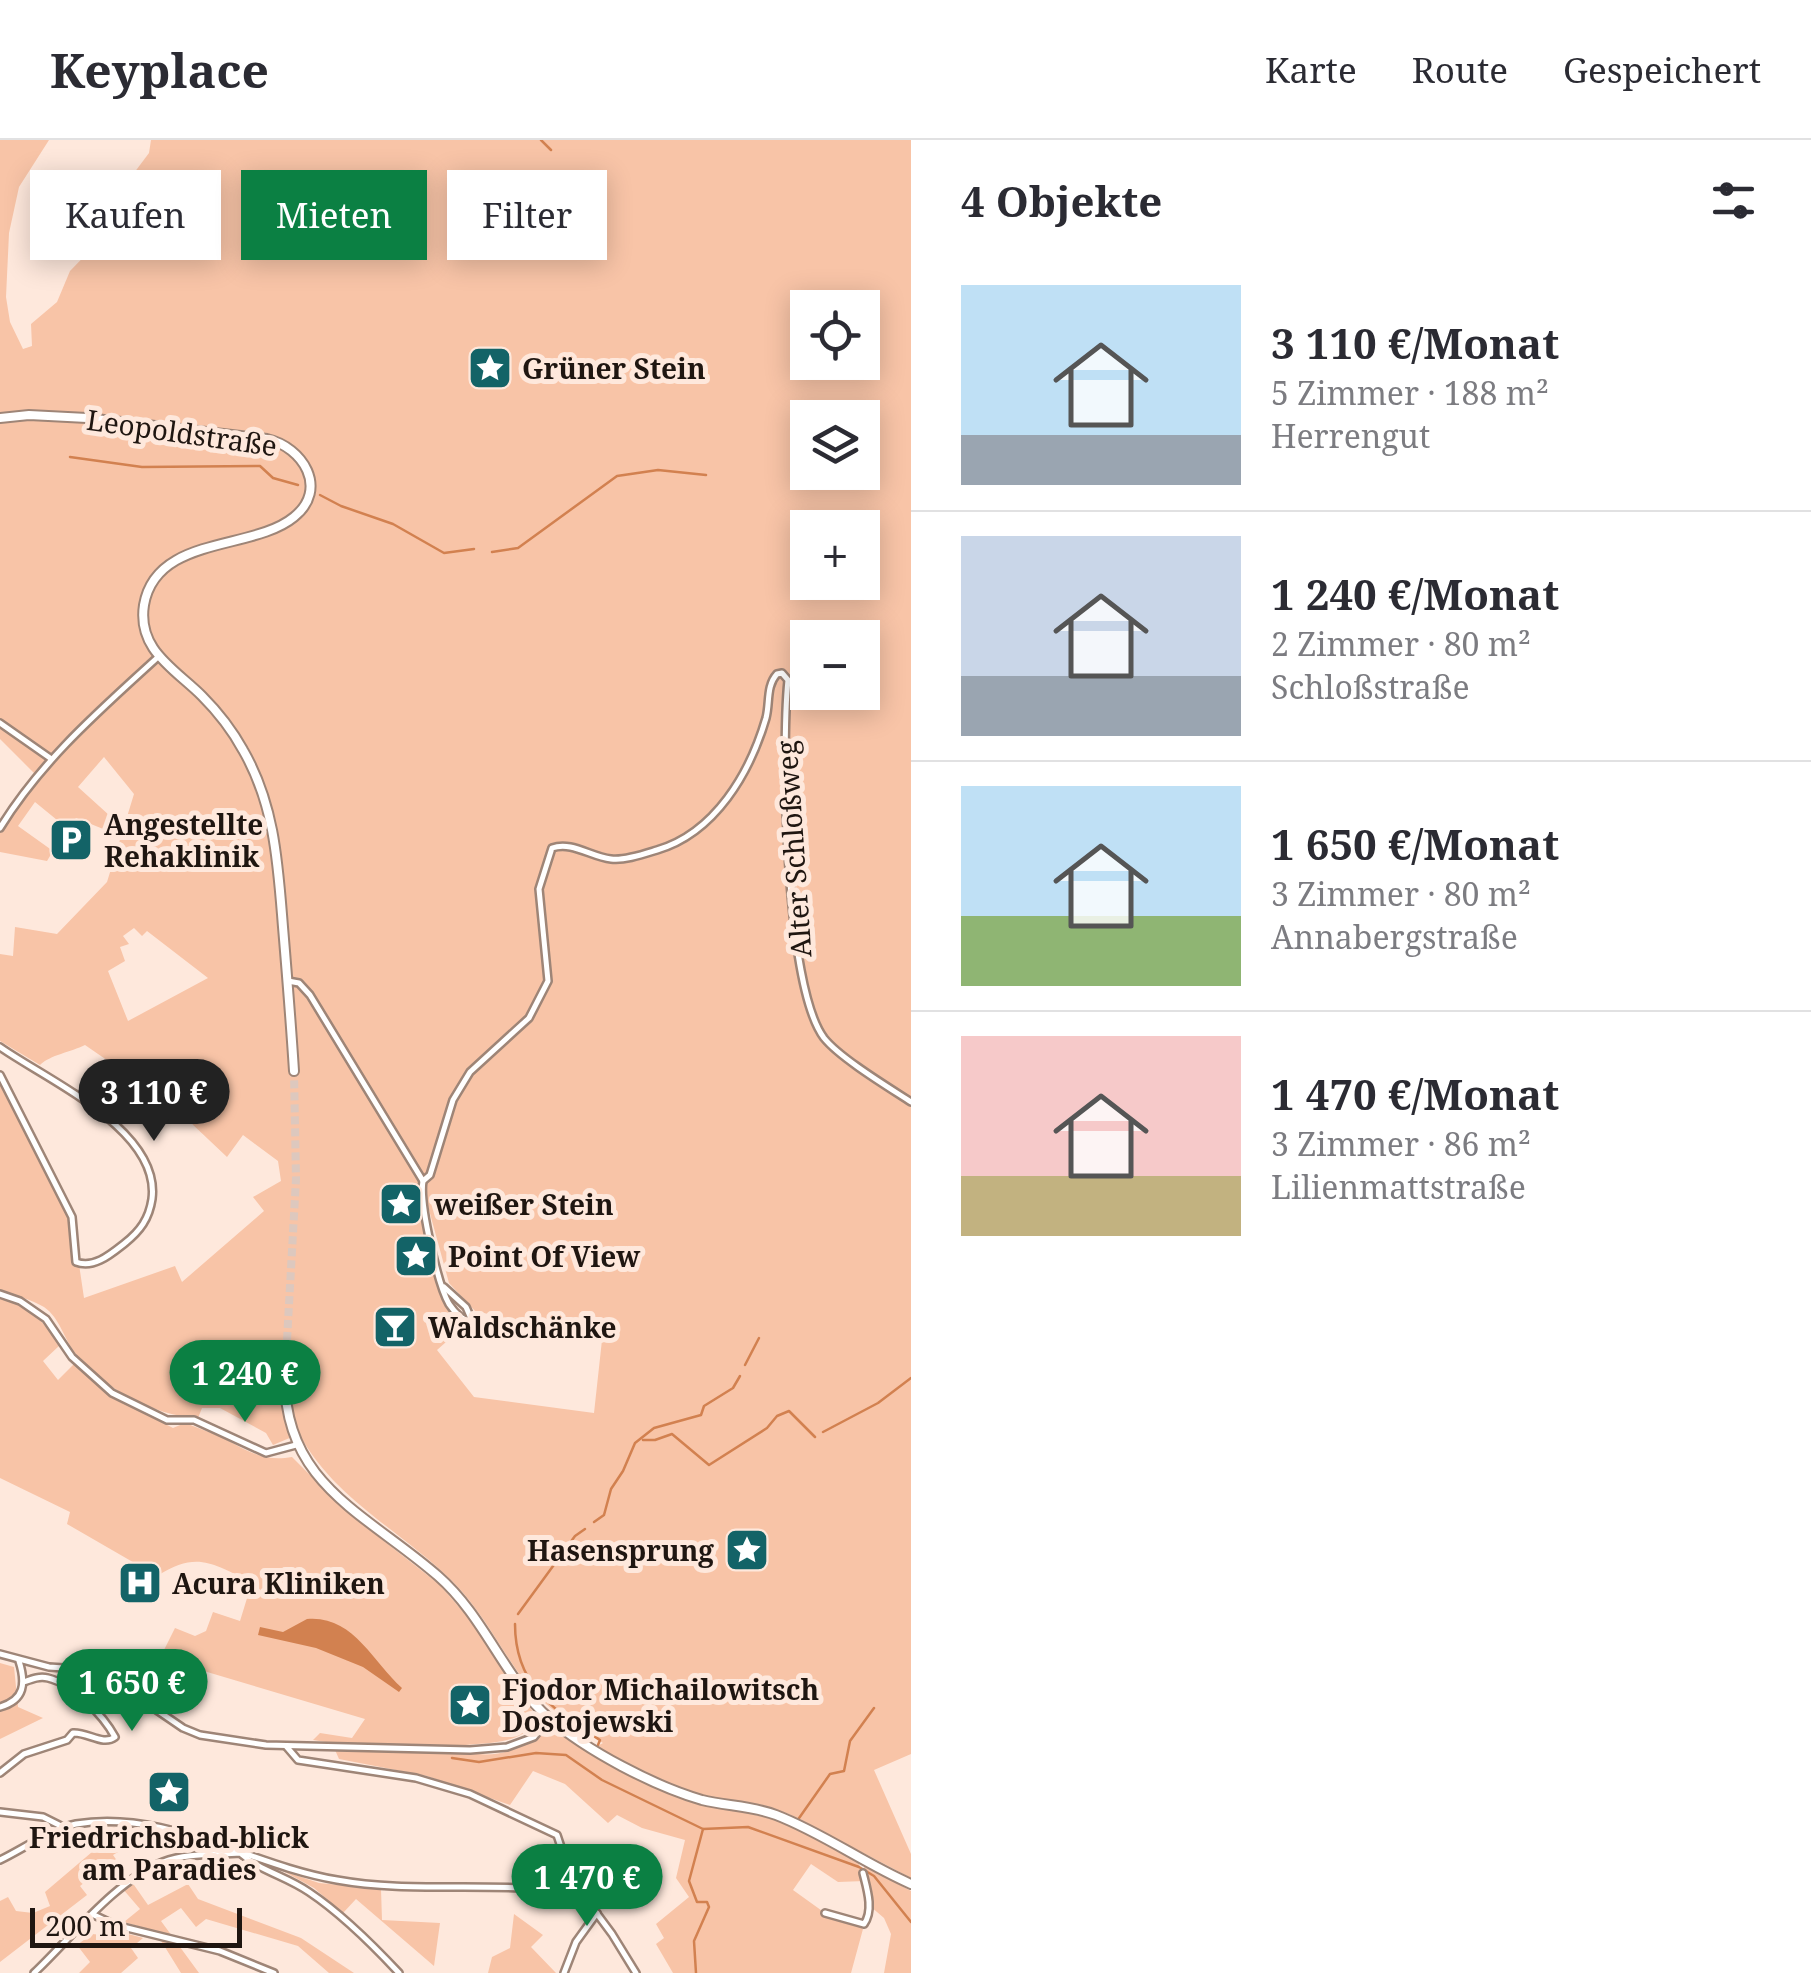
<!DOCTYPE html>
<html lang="de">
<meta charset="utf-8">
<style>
:root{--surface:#fff;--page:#f2f2f3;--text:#2b2b33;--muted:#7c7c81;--line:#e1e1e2;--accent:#0b8043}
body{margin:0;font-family:"Noto Serif",serif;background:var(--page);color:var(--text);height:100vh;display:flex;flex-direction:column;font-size:38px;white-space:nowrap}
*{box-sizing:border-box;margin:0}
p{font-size:32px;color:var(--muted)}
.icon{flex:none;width:55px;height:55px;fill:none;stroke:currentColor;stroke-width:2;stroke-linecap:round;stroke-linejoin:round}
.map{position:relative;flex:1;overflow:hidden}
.side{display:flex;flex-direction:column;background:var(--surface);width:900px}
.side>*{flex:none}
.guide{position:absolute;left:30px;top:30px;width:730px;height:90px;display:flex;gap:20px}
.buttons{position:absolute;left:790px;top:150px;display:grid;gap:20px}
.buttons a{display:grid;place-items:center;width:90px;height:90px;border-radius:0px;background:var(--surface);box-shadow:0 5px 25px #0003;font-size:50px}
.scale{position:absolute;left:30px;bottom:25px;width:212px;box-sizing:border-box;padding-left:10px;border:5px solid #1f1611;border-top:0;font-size:28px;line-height:35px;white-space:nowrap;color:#1f1611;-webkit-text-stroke:8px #fee8dc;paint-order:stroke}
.price{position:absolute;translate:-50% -85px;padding:0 22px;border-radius:35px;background:var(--accent);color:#fff;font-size:32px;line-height:65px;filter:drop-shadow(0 2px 5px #0008)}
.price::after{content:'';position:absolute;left:50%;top:60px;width:30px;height:22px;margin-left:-15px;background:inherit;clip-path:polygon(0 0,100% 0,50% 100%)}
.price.selected{background:#222;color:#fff}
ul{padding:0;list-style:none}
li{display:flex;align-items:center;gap:30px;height:250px;padding:0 50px}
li+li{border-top:2px solid var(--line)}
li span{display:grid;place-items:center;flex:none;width:280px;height:200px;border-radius:0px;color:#555}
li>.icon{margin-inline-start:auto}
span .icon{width:120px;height:120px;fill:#fffc;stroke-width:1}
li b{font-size:42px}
h2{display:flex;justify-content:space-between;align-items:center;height:120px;padding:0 50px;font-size:42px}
.pill{padding:0 35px;border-radius:0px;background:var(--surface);box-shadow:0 5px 25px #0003;font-size:35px;line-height:90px}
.pill.selected{background:var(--accent);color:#fff}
header{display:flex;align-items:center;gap:60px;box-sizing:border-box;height:140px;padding:0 50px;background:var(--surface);border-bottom:2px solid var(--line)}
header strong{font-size:48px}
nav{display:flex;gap:55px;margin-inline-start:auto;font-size:35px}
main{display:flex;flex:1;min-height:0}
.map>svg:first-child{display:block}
.green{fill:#f8c4a7;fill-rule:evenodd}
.water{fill:#d28150}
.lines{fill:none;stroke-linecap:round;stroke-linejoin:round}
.stream{stroke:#d28150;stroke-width:2.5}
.secondary-tunnel{stroke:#ddc8be;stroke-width:8;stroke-dasharray:8 4;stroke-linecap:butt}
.street-casing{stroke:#9e8577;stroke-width:10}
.secondary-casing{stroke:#9e8577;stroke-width:12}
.street{stroke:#fff;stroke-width:5}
.secondary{stroke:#fff;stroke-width:8}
.labels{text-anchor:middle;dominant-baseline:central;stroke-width:10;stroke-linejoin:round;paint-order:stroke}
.poi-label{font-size:28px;font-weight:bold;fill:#1f1611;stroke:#fee8dc;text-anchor:start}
.street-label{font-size:28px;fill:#1f1611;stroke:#fee8dc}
</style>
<header>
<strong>Keyplace</strong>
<nav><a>Karte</a><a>Route</a><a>Gespeichert</a></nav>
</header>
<main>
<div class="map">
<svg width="911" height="1833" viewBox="0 0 911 1833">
<rect width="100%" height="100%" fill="#fee8dc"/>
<g class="green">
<path d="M0 0H49L19 47 9 93 6 157 10 182 23 209 32 206 31 184 57 162 70 131 105 95 128 41 149 13 151 0H911V1614L874 1630 911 1714V1738L789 1674 763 1665 722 1659 716 1666 781 1681 857 1720 864 1736V1725L911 1751V1833H884L891 1794 884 1778 870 1766 865 1741 838 1742 811 1724 793 1750 825 1773 824 1775 858 1784 863 1789 851 1833H673L656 1804 664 1798 656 1784 689 1757 676 1738 685 1700 642 1688 617 1675 608 1683 565 1644 533 1631 510 1665 427 1636 339 1619 332 1603 313 1600 320 1593 352 1598 365 1579 160 1518 175 1488 195 1496 206 1491 213 1472 240 1481 252 1442C212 1424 198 1410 157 1436L67 1384 70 1372 0 1338V1157L34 1172 60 1205 43 1221 58 1240 74 1224 109 1255 173 1288 185 1283C197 1288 211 1292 223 1298 248 1311 263 1322 292 1317L347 1372 440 1445 477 1488 535 1575 534 1585C512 1608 477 1601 452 1607 489 1623 521 1612 550 1586L590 1610 603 1603C575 1585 546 1569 525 1542 500 1509 483 1472 453 1442 401 1390 336 1361 299 1294L273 1305 266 1293 220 1268H202L198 1278C154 1276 103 1248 75 1213 64 1199 60 1178 44 1167 32 1160 14 1155 0 1150V935L72 1077 84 1158 175 1126 182 1142 264 1071 253 1057 281 1041 278 1021 243 995 227 1017 172 965 85 905C71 912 50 915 40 925L0 901V814L13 816 15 787 57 794 107 742 134 654 104 617 78 647 120 685 118 695 76 678 68 689 35 662 18 686 53 711 47 721 0 712V693L38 637 0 599V282L62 279 60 271 0 274ZM808 168H862V222H808ZM808 278H862V332H808ZM808 388H862V442H808ZM808 498H862V552H808ZM134 788 142 796 147 791 208 838 128 881 108 831 125 821 120 807 129 804 123 796ZM423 1048 449 1143 475 1171 602 1200 594 1273 474 1257 437 1210 463 1187 461 1184 464 1181 448 1162 422 1073Z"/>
<polygon points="0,1523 14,1527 18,1567 43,1578 0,1599"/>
<polygon points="100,1686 141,1689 143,1697 113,1715 148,1765 188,1744 198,1759 301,1798 354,1833 329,1833 298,1806 206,1779 196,1787 181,1768 161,1781 199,1833 181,1833 155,1791 124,1782 140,1769 104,1727 80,1746 87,1755 0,1822 0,1761 8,1757 16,1771 33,1773 50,1766 45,1752 92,1712 83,1700"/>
<polygon points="283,1731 319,1743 381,1749 382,1780 440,1783 434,1826 356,1759 343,1773 314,1748"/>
<polygon points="514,1774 543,1795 531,1807 556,1833 488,1833 492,1817 510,1808"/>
<polygon points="110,1789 143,1798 131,1808 138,1818 121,1833 79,1833 90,1822 77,1805 92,1794 103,1795"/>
</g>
<path class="water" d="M307 1479C353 1475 372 1521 402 1548L399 1552 363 1527 316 1508 258 1495 260 1487 283 1492Z"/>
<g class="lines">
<g class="stream">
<polyline points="541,0 551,10"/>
<polyline points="70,317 142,327 260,326 273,338 298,345"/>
<polyline points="320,355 341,366 393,384 444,413 474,409"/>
<polyline points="492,412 518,408 617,336 658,330 706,335"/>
<polyline points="745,1225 759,1198"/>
<polyline points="823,1292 878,1263 911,1238"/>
<polyline points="643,1300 655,1300 672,1294 709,1325 767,1288 777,1276 789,1271 815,1297"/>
<polyline points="594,1382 604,1375 611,1349 623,1331 635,1303 654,1288 701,1275 704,1266 733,1248 740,1236"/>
<polyline points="518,1474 575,1396 585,1389"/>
<path d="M515 1484C515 1546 553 1569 600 1600L598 1605"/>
<polyline points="452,1618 479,1622 536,1613 566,1615 602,1640 703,1689 748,1687 859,1727 874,1736 911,1782"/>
<polyline points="797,1681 830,1634 844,1631 850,1601 874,1568"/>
<polyline points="696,1833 694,1801 709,1767 707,1762 697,1762 689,1741 703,1689"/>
</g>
<polyline class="secondary-tunnel" points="285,1236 296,1039 294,931"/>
<defs>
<g id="street">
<polyline points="0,583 50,618"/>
<path d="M0 688C42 620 99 571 158 517"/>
<polyline points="288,841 299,843 310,855 423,1041"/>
<path d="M0 907C47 940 161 990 152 1059 149 1079 140 1091 125 1103 111 1114 94 1129 76 1122L72 1077 0 935"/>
<polyline points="444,1147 466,1167 473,1183"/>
<polyline points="0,1154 20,1161 46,1179 72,1217 112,1253 167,1280 194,1280 266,1313 296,1305"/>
<path d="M473 1183C463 1181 455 1173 449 1164 438 1145 419 1063 423 1041L430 1035 453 960 470 932 529 878 548 841 539 749 552 708C572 701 591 717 611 719 624 721 644 714 657 710 715 693 750 633 766 578 770 563 766 546 777 534L782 533 788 540C781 609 785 846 824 898 840 918 888 947 911 962"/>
<polyline points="0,1514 49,1527 93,1530 123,1547 183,1588 200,1595 266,1605 470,1610 507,1607 534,1597 549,1578"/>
<path d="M0 1567C25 1560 26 1543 19 1521"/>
<path d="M0 1633 24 1614 67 1600 73 1593C88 1592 103 1606 115 1597 103 1575 73 1544 48 1538 39 1536 32 1539 24 1542"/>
<polyline points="0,1672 43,1677 65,1688"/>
<path d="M0 1720C23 1709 51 1689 76 1684 167 1669 249 1725 337 1740 397 1751 460 1745 521 1748L541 1743 563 1728 562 1710 557 1695 470 1654 416 1638 298 1620 286 1606"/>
<polyline points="563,1728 612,1794 636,1833"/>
<path d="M825 1773 864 1784C874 1770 867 1749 863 1733"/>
<polyline points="94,1775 115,1785 220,1811 274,1833"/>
<path d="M34 1833C71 1798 116 1740 163 1722 187 1713 215 1715 240 1713 260 1731 286 1736 309 1752 342 1774 372 1804 399 1833"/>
<polyline points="564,1833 576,1802 597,1773"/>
</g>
<g id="secondary">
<path d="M0 278 29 275 87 278 267 299C303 307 329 349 294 377 253 411 156 395 144 465 137 510 175 529 202 556 218 572 232 590 243 610 275 665 278 725 283 787 287 835 291 883 294 931"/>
<path d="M285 1236C283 1344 367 1374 438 1436 485 1477 505 1540 549 1578 587 1611 654 1646 702 1660 726 1666 753 1666 776 1675 823 1693 865 1724 911 1744"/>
</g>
</defs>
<use href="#street" class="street-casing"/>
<use href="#secondary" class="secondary-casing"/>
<use href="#street" class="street"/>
<use href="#secondary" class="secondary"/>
</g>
<defs>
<symbol id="sight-square" viewBox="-11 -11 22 22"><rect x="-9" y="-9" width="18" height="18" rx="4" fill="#136367" stroke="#fee8dc"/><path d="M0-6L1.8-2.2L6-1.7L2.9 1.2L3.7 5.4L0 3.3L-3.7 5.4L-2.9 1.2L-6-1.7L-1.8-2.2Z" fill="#fff"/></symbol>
<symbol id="parking-square" viewBox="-11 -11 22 22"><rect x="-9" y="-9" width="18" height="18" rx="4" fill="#136367" stroke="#fee8dc"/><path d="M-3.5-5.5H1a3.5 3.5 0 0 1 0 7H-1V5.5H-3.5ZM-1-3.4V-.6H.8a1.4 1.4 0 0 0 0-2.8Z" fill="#fff"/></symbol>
<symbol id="bar-square" viewBox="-11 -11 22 22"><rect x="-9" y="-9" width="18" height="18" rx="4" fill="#136367" stroke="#fee8dc"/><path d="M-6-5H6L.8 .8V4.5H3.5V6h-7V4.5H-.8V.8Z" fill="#fff"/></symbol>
<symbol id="hospital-square" viewBox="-11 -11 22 22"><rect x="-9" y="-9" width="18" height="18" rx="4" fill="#136367" stroke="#fee8dc"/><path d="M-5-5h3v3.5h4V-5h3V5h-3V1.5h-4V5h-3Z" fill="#fff"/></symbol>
</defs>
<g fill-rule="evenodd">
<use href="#sight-square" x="465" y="203" width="50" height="50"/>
<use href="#parking-square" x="46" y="675" width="50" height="50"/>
<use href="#sight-square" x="376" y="1039" width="50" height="50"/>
<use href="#sight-square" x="391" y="1091" width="50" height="50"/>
<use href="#bar-square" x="370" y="1162" width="50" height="50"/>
<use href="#sight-square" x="722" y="1385" width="50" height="50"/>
<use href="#hospital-square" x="115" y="1418" width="50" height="50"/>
<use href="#sight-square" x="445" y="1540" width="50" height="50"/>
<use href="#sight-square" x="144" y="1627" width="50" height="50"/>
</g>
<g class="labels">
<g class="poi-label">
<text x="522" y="228">Grüner Stein</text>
<text x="104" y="684">Angestellte<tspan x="104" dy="32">Rehaklinik</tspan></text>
<text x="434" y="1064">weißer Stein</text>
<text x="448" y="1116">Point Of View</text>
<text x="428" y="1187">Waldschänke</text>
<text x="714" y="1410" text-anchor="end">Hasensprung</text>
<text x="172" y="1443">Acura Kliniken</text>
<text x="502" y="1549">Fjodor Michailowitsch<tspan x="502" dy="32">Dostojewski</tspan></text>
<text x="169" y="1697" text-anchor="middle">Friedrichsbad-blick<tspan x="169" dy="32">am Paradies</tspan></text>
</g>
<g class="street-label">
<text transform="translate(182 292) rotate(8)">Leopoldstraße</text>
<text transform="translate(793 709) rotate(-94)">Alter Schloßweg</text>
</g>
</g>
</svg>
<div class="buttons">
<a><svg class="icon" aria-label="locate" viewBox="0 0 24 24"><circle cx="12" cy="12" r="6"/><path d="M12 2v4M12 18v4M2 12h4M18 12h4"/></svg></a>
<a><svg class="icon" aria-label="layers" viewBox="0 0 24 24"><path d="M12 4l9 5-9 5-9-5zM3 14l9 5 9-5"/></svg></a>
<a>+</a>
<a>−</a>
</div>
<div class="scale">200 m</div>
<b class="price selected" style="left:154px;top:1004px">3 110 €</b>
<b class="price" style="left:245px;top:1285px">1 240 €</b>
<b class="price" style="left:132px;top:1594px">1 650 €</b>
<b class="price" style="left:587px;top:1789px">1 470 €</b>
<div class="guide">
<a class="pill">Kaufen</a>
<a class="pill selected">Mieten</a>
<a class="pill">Filter</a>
</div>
</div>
<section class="side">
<h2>4 Objekte<svg class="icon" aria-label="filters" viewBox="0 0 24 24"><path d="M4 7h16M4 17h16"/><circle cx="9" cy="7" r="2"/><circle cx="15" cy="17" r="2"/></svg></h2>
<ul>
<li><span style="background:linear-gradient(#bfe0f5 75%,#9aa5b1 0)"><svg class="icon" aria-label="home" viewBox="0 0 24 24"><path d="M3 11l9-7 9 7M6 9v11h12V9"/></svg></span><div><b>3 110 €/Monat</b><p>5 Zimmer · 188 m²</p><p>Herrengut</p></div></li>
<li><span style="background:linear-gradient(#c9d6e8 70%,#9aa5b1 0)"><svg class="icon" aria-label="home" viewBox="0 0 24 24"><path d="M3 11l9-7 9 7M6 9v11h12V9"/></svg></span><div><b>1 240 €/Monat</b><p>2 Zimmer · 80 m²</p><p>Schloßstraße</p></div></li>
<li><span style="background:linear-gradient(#bfe0f5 65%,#8fb573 0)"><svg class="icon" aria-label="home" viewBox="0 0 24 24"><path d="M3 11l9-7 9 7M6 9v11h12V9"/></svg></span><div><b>1 650 €/Monat</b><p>3 Zimmer · 80 m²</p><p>Annabergstraße</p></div></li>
<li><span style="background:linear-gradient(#f6c9c9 70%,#c2b280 0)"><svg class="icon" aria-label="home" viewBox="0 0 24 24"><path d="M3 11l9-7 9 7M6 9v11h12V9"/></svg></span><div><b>1 470 €/Monat</b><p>3 Zimmer · 86 m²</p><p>Lilienmattstraße</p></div></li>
</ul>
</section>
</main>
